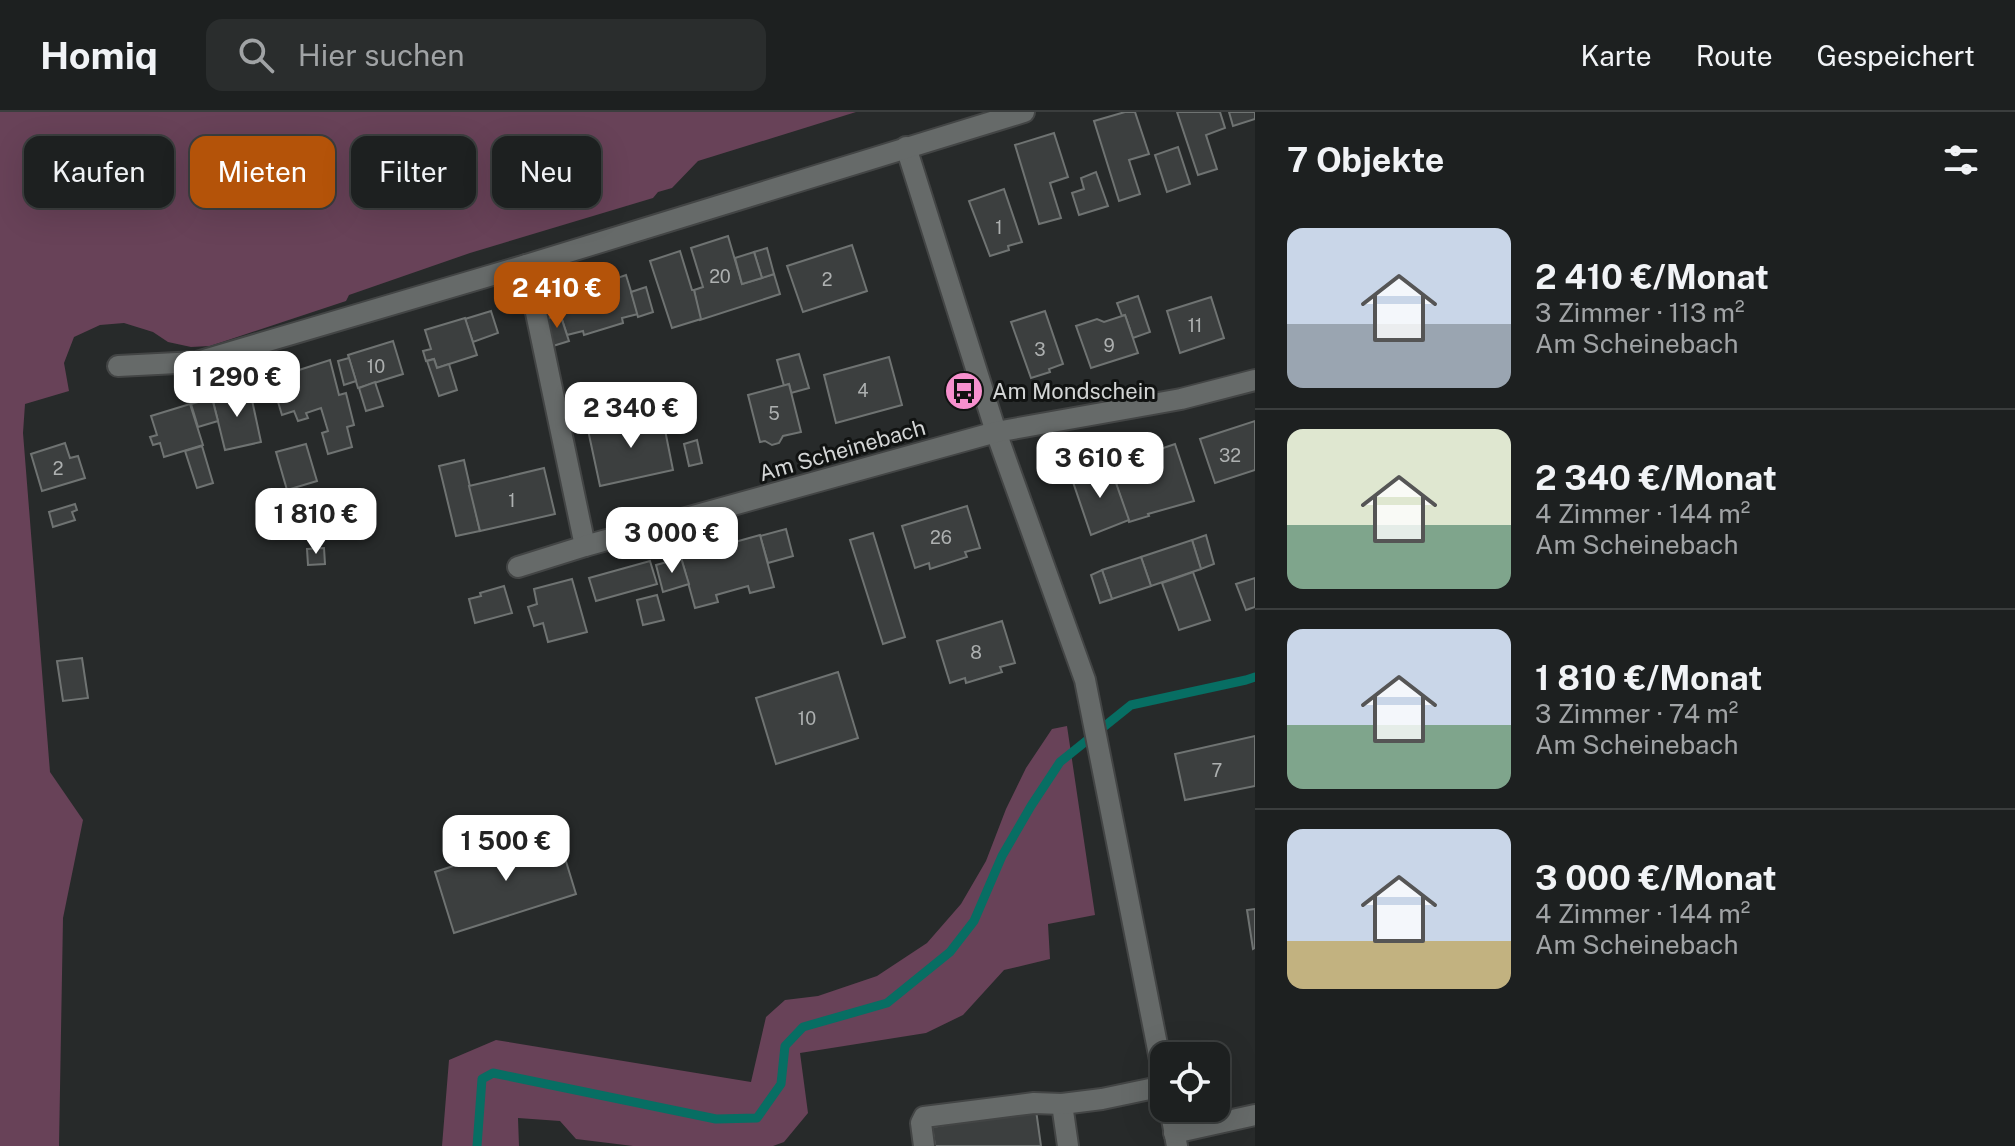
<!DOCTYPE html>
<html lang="de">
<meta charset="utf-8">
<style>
:root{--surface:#1d2020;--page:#2a2d2d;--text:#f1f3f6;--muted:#a0a3a5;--line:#3b3e3e;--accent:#b45309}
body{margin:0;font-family:"Public Sans",sans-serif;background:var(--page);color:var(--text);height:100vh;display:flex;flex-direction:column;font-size:30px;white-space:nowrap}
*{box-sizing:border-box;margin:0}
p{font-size:26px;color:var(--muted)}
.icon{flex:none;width:44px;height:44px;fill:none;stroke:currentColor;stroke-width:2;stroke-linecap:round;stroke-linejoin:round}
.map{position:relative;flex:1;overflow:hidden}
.panel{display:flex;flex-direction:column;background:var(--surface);width:760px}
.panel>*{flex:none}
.top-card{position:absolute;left:24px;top:24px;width:760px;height:72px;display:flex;gap:16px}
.controls{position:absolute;left:1150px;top:930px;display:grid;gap:16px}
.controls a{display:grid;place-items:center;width:80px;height:80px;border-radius:16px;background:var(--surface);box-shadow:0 8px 32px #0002,0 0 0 2px var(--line);font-size:40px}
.price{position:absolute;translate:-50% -68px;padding:0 18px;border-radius:16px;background:#fff;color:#222;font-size:26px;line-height:52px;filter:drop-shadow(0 2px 4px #0008)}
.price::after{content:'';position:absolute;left:50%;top:48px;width:24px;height:18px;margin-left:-12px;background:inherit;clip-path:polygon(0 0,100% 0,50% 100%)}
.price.selected{background:var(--accent);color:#fff}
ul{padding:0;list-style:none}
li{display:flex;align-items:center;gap:24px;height:200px;padding:0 32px}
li+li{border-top:2px solid var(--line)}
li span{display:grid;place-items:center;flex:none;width:224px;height:160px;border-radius:16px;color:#555}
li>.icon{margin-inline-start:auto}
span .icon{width:96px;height:96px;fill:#fffc;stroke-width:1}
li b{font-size:34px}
h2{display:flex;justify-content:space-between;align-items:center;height:96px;padding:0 32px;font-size:34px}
.chip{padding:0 28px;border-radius:16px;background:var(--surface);box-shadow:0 8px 32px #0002,0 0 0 2px var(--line);font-size:28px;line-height:72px}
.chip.selected{background:var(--accent);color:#fff}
header{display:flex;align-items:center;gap:48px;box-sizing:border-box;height:112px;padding:0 40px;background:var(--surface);border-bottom:2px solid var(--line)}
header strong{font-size:38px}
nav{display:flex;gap:44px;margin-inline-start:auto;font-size:28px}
.search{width:560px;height:72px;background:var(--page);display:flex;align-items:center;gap:20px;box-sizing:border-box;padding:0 28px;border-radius:16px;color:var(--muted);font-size:30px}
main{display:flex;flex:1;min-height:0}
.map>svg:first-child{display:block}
.green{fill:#684258}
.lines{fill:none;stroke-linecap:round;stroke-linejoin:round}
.stream{stroke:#076e63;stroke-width:9}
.building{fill:#3c3f3f;stroke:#6f7372;stroke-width:2}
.minor-casing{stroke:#434545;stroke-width:24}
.minor{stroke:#666a69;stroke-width:20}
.labels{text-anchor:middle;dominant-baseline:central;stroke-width:6;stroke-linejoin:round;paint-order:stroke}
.number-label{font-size:18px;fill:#adb0b0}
.poi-label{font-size:22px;fill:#d3d5d5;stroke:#111312;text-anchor:start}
.street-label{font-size:22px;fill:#d3d5d5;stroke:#111312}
</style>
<header>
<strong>Homiq</strong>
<div class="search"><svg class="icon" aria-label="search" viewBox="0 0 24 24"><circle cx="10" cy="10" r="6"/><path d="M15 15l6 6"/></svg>Hier suchen</div>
<nav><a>Karte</a><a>Route</a><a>Gespeichert</a></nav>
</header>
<main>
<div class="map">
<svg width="1255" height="1034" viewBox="0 0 1255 1034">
<rect width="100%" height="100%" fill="#272a2a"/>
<g class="green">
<polygon points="0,0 856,0 698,49 672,76 658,80 653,86 470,141 349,183 346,189 210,234 191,235 168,230 153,220 124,211 100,213 74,225 64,251 69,279 25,292 23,321 50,660 83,708 63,806 59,1034 0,1034"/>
<polygon points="1067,614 1095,803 1048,812 1050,847 1004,858 963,903 926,921 800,941 808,1001 784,1030 773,1034 633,1034 576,1027 560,1009 518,1006 519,1034 442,1034 449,948 496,928 751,970 766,905 785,888 818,884 877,864 927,831 961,792 986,749 1006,697 1026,656 1052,617"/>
</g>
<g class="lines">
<polyline class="stream" points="477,1034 482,967 493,961 716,1007 757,1006 781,972 785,934 803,915 887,891 950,840 974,809 1002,744 1031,694 1060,650 1131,593 1246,568 1255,565"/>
</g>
<g class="building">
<polygon points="1125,0 1135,0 1149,42 1129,48 1140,82 1119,89 1094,9"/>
<polygon points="1177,0 1220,0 1225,16 1206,23 1217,57 1198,63"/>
<polygon points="1229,0 1255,0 1255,7 1233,14"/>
<polygon points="1054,21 1068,65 1050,71 1061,106 1039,112 1015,33"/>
<polygon points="1178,35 1190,72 1167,80 1155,43"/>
<polygon points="1096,60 1108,94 1079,103 1072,81 1084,77 1081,66"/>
<polygon points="1004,77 1022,130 1008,134 1009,138 990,144 969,89"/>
<polygon points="728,124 742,172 774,162 780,182 700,208 694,178 703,175 691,136"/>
<polygon points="852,133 867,179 803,200 787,154"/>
<polygon points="767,136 774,162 762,166 754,140"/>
<polygon points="680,139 692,178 694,178 701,207 672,216 650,149"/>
<polygon points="754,140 762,166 742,172 735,146"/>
<polygon points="626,163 638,202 622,206 623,211 584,223 583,219 567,223 555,185 586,176 584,171 595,168 597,173"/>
<polygon points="646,175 653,200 638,205 631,180"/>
<polygon points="1138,184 1150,220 1133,226 1125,203 1122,204 1117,191"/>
<polygon points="1211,185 1224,226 1180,241 1167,199"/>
<polygon points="491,199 498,221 473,230 465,207"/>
<polygon points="1045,199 1063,252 1049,257 1050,260 1031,266 1011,210"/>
<polygon points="560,202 569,229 553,234 546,207"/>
<polygon points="1125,203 1138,241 1091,256 1076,214 1097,207 1104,210"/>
<polygon points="465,206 477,243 437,256 434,247 426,249 423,239 431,237 425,218"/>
<polygon points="393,229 403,262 358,276 348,243"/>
<polygon points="799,242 809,276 791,281 789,272 784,274 777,248"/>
<polygon points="889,245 902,293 836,311 824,263"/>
<polygon points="349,246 356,269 344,273 338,249"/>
<polygon points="434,247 437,256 449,252 457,278 439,284 427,249"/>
<polygon points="330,248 339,283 346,281 354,313 347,315 352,335 328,342 322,321 328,319 321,296 306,301 308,306 298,309 294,299 282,303 271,267"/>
<polygon points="375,270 383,294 366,299 359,276"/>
<polygon points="789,272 801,320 783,324 779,331 772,333 765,329 760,330 748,283"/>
<polygon points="249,274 261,330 225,338 212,285"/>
<polygon points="212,286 218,309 198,315 191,292"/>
<polygon points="190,292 203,333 164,345 160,331 153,333 150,325 157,323 151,304"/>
<polygon points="662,303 673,358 600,374 588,318"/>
<polygon points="1255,309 1255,358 1215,371 1200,327"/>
<polygon points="697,328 702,351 689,354 684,332"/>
<polygon points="65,331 70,346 78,344 85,366 42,379 31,342"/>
<polygon points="306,332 317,369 287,378 276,340"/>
<polygon points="1175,332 1194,389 1148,402 1149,404 1129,410 1110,354"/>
<polygon points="202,334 213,371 197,376 185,339"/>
<polygon points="464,348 480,419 456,424 439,354"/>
<polygon points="1110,354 1129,408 1091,423 1072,367"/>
<polygon points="544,356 555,402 480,419 469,374"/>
<polygon points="75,392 77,398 72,400 75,408 53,415 49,400"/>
<polygon points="967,394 980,436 965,440 967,445 930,457 929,451 915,456 902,414"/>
<polygon points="786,417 793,444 768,451 760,424"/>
<polygon points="873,421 905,525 883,532 850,428"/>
<polygon points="760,423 774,475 750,481 748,474 716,483 718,490 695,496 681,445"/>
<polygon points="1206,423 1214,452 1201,457 1192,428"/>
<polygon points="1192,428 1201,457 1151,474 1141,445"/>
<polygon points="324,436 325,452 308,453 307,437"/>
<polygon points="1141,445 1151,474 1112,487 1102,458"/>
<polygon points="681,446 689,472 663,480 656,453"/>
<polygon points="650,449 657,472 596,489 589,466"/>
<polygon points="1102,458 1112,487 1100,491 1091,463"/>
<polygon points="1193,460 1210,508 1179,518 1162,471"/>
<polygon points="1255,466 1255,495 1246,498 1236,472"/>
<polygon points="572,467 587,520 548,530 543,511 534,514 528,495 537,492 534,477"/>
<polygon points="504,474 512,501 475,511 469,487 481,484 480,481"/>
<polygon points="657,483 664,508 643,513 637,488"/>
<polygon points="1002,509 1015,551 1000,555 1002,560 966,571 965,566 950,571 937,529"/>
<polygon points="82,546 88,586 63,589 57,549"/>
<polygon points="838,560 858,626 776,652 756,586"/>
<polygon points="1255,624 1255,674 1185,688 1175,642"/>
<polygon points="557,720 576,782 454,821 435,760"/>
<polygon points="1255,797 1255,836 1253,837 1247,798"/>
<polygon points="1036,998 1041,1034 935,1034 932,1015"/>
</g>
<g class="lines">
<defs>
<g id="minor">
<polyline points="906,35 996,320 1085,568 1164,968"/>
<polyline points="526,153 585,434"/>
<polyline points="118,254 197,250 526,153 1024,0"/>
<polyline points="518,455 585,434 996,320 1181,287 1255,268"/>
<polyline points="1062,992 1068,1034"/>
<polyline points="1170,996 1177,1034"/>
<polyline points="1174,1021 1255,1003"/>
<polyline points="924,1034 921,1011 924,1005 1034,991 1062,992 1102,987 1164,974"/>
</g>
</defs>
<use href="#minor" class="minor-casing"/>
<use href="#minor" class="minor"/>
</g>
<defs>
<symbol id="bus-disc" viewBox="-11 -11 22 22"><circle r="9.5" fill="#f790ce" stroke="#111312"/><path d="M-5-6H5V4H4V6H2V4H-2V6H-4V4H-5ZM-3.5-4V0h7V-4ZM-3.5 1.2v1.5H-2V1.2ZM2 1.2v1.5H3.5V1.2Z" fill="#111"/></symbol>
</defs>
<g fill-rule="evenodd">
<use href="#bus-disc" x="942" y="257" width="44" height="44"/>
</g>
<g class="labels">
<g class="number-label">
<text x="999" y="115">1</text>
<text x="720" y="164">20</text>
<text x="827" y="167">2</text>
<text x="1195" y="213">11</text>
<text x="1109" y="233">9</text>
<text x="1040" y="237">3</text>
<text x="376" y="254">10</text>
<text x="863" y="278">4</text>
<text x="774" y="301">5</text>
<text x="1230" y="343">32</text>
<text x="58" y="356">2</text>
<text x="512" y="388">1</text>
<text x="941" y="425">26</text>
<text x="976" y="540">8</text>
<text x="807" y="606">10</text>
<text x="1217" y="658">7</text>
</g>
<g class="poi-label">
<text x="992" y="279">Am Mondschein</text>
</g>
<g class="street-label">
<text transform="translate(842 338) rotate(-16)">Am Scheinebach</text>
</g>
</g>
</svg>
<div class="controls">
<a><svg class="icon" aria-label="locate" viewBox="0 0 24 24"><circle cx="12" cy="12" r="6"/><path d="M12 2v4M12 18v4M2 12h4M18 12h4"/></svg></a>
</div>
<b class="price selected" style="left:557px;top:218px">2 410 €</b>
<b class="price" style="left:237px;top:307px">1 290 €</b>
<b class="price" style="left:631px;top:338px">2 340 €</b>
<b class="price" style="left:1100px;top:388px">3 610 €</b>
<b class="price" style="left:316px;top:444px">1 810 €</b>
<b class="price" style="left:672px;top:463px">3 000 €</b>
<b class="price" style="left:506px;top:771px">1 500 €</b>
<div class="top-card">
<a class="chip">Kaufen</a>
<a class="chip selected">Mieten</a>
<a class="chip">Filter</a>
<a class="chip">Neu</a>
</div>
</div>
<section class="panel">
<h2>7 Objekte<svg class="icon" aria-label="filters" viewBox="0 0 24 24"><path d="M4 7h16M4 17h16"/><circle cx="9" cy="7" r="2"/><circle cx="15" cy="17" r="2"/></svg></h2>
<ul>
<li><span style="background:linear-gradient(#c9d6e8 60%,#9aa5b1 0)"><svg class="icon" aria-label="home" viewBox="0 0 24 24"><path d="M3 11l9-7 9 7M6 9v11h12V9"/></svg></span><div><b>2 410 €/Monat</b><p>3 Zimmer · 113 m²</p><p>Am Scheinebach</p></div></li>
<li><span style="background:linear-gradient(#dfe7d0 60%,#7fa58c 0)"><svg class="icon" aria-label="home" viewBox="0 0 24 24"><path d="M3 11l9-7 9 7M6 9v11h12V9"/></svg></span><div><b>2 340 €/Monat</b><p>4 Zimmer · 144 m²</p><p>Am Scheinebach</p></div></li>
<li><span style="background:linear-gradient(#c9d6e8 60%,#7fa58c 0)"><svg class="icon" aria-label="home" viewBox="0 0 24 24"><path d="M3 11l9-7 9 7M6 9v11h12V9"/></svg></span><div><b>1 810 €/Monat</b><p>3 Zimmer · 74 m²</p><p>Am Scheinebach</p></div></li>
<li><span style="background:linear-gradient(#c9d6e8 70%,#c2b280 0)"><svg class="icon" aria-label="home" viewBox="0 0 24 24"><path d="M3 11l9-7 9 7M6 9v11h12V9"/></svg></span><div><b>3 000 €/Monat</b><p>4 Zimmer · 144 m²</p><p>Am Scheinebach</p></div></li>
</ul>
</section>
</main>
